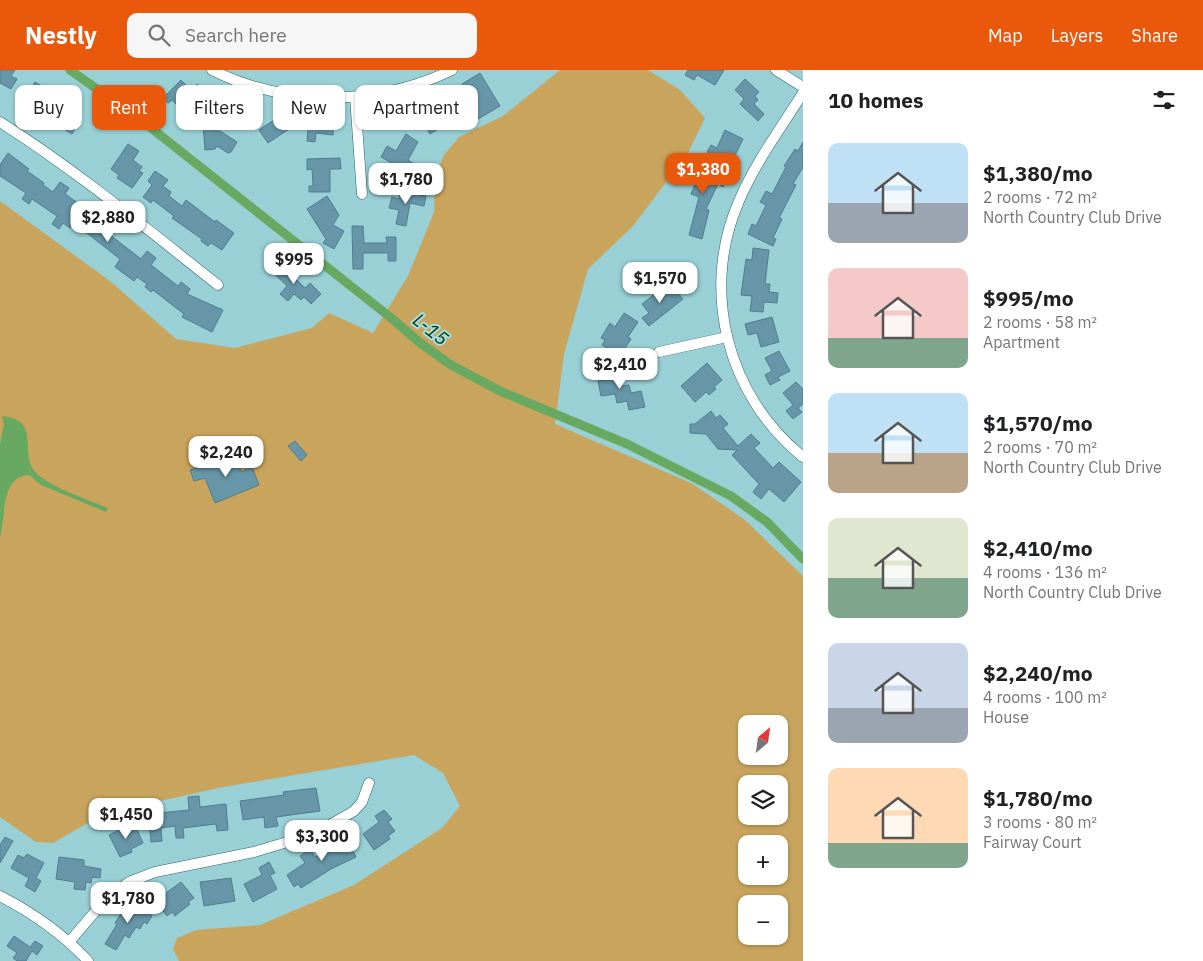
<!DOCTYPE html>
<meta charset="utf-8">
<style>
:root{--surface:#fff;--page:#f6f6f6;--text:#202124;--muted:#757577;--accent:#ea580c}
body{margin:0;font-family:"IBM Plex Sans",sans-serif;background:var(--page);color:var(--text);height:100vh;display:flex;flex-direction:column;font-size:19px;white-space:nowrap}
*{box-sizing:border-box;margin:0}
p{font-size:16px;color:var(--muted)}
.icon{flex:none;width:28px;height:28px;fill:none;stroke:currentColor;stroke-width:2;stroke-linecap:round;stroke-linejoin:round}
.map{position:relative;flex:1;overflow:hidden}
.drawer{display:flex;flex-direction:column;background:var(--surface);width:400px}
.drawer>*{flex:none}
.top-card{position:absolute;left:15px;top:15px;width:475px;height:45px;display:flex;gap:10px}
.needle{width:32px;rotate:29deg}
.fabs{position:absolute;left:738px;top:645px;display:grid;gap:10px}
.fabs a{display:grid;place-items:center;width:50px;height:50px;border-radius:10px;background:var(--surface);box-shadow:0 1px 4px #0004;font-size:25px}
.price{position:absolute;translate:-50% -42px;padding:0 11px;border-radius:10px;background:#fff;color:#222;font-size:16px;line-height:32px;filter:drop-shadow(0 1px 2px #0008)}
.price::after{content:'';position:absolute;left:50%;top:30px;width:15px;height:11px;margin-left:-8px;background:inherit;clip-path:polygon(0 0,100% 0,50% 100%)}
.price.selected{background:var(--accent);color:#fff}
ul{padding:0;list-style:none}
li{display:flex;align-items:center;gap:15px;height:125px;padding:0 25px}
li span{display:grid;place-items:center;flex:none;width:140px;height:100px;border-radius:10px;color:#555}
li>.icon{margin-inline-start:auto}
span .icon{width:60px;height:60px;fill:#fffc;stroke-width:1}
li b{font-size:21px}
h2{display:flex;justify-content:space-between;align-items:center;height:60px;padding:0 25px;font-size:21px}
.tag{padding:0 18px;border-radius:10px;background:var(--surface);box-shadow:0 1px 4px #0004;font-size:18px;line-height:45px}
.tag.selected{background:var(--accent);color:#fff}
header{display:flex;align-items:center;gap:30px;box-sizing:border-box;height:70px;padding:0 25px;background:var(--accent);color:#fff}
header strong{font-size:24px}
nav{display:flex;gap:28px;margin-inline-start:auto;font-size:18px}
.search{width:350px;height:45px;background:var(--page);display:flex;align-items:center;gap:12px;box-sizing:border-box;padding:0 18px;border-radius:10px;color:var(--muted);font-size:19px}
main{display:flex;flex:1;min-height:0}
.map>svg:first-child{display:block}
.green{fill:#c9a45c;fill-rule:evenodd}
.water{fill:#67a961}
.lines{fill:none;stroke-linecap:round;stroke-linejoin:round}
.canal{stroke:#67a961;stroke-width:9}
.building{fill:#6696a8;stroke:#4e7e8f}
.minor-casing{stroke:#2c6267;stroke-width:11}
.minor{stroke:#fff;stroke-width:10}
.labels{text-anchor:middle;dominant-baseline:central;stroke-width:4;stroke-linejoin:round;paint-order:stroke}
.water-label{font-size:19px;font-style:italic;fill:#063604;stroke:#a5dde2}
</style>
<header>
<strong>Nestly</strong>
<div class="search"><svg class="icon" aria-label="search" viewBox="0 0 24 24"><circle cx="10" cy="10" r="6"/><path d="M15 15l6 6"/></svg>Search here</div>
<nav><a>Map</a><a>Layers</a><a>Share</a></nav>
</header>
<main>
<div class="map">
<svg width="803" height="891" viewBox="0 0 803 891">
<rect width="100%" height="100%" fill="#98d0d5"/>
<path class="green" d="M560 0H648L680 20 705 48 688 83 633 156 588 199 564 284 555 354 693 414 745 450 803 506V891H179L173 879 177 868 196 860 260 855 354 815 442 758 460 736 443 703 414 685 223 717 105 743 53 773 36 772 0 747V382L3 371 0 369V131L110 211 176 269 235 278 312 258 329 243 373 263 408 206 434 142 435 107 444 85 459 67 503 46ZM746 654H779V686H746ZM746 714H779V746H746ZM746 774H779V806H746ZM746 834H779V866H746Z"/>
<path class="water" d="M2 346C40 350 21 379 33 399 43 415 89 430 108 438L106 442 41 415 29 405C0 406 6 448 0 467V373L4 355Z"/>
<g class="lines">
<polyline class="canal" points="70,0 141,50 390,247 419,272 451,295 500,321 627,374 731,426 767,452 803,489"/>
</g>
<g class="building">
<polygon points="0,0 15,0 11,6 17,9 11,19 0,13"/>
<polygon points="688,0 724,0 715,15 697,5 694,10 685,5"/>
<polygon points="480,3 500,36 473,52 467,42 430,64 415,40 424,35 429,42 447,32 466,21 462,14"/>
<polygon points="745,9 759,22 755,26 758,30 754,34 764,44 758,51 740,34 744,29 735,20"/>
<polygon points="181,10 191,20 197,14 206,21 197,31 202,36 199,39 203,43 198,48 185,36 182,40 172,30 168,33 163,28"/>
<polygon points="35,12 45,18 37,30 55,40 61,30 72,37 67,45 79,52 72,64 57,55 54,60 46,55 48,51 32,40 31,42 20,36"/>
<polygon points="283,44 292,57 268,73 259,60"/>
<polygon points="324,45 334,46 333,65 316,63 315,72 307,71 309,49 324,50"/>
<polygon points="214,54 215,61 220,61 237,72 231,82 228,83 217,76 215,79 205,80 203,55"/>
<polygon points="725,60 743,69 731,94 707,82 711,75 717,78"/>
<polygon points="406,64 418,72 408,90 416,95 411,104 381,87 387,76 396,81"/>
<polygon points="803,72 803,97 793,114 796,115 779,148 782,149 773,168 776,169 773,176 748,164 752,154 756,156 766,135 760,132 766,121 772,124 786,97 784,96 795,79 798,81"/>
<polygon points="128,74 139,81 133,90 142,97 139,101 143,103 132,118 117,108 119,105 111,99"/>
<polygon points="8,83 29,99 27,101 44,113 43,115 53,122 60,112 69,118 65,124 100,148 102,145 112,152 105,161 141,189 147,181 156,188 151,195 178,216 181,212 190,219 187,224 223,240 212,262 182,247 184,244 153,220 151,222 145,217 147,214 137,207 134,211 115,197 120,189 83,160 82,162 72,155 70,158 63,153 59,159 52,154 57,146 32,129 29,134 22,129 26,123 0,106 0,95"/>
<polygon points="340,88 341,99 330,99 330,122 309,122 309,116 313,116 312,99 307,100 307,89"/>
<polygon points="694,92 728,107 723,117 718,114 706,139 709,140 702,169 689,165 699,127 691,124 696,112 687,108"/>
<polygon points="155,101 168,110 163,116 171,122 169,126 182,136 186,130 215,152 216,150 234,163 222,180 211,173 208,176 201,171 202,169 172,148 174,146 153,130 151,133 143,127 152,115 148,111"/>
<polygon points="400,121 426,126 424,136 410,133 406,156 396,154 399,140 389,138 392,127 399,129"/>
<polygon points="327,126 339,145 333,155 344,161 334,179 323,173 326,169 307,139"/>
<polygon points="352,156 363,156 364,173 387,173 386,167 396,167 396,191 388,191 388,183 363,183 363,199 353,199"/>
<polygon points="753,178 769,180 765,214 770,214 769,222 778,223 777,233 764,232 763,242 750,241 752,226 741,225 746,189 752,190"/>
<polygon points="276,190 305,218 310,213 321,224 311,234 304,227 301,230 294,224 288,231 280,224 287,216 268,198"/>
<polygon points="666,215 673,224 676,221 683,229 649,256 642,248 649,243 642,234"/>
<polygon points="624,243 638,252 628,267 631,269 620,286 602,275 605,270 601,268 610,253 615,257"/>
<polygon points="772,247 779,272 761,277 757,263 748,265 745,254"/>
<polygon points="779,281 790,301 778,307 780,310 770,315 765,305 772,301 765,288"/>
<polygon points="707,293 722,310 714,317 716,319 709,325 706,322 695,332 681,316"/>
<polygon points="617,297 621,316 629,315 631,323 641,321 645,337 629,340 627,331 617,333 615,324 601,326 598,311 608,309 606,299"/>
<polygon points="796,312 803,319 803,334 798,338 802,342 793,349 786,341 793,335 783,323"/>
<polygon points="711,341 716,348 720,345 728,354 723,358 738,376 751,364 760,373 754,378 773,398 779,392 801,412 784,432 769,419 761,429 753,422 759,414 732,385 737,380 718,379 706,364 690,363 690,354 695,354"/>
<polygon points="295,371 307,385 301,391 288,376"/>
<polygon points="235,385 241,402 252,397 259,415 215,433 205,408 194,411 190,400"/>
<polygon points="316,718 320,741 276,747 278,756 265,758 264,747 243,750 240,731 284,725 283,722"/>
<polygon points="199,726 200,737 226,734 228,760 217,761 216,754 183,758 184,768 176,768 175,756 161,758 162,771 151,772 148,744 189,740 188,727"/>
<polygon points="384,740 392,749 388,752 395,761 388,766 390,769 374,780 363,764 379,752 375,746"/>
<polygon points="134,753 143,773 131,779 132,782 120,787 109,765"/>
<polygon points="348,762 355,775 351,777 356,787 331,799 301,818 298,814 294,817 287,805 305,793 300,786 310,779 315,787 342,773 339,766"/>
<polygon points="5,767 13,771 0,793 0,775"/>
<polygon points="27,784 44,793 36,808 41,811 35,822 25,816 29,808 11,798 18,785 24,788"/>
<polygon points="59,787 84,790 84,796 101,799 100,808 92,807 91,813 86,812 85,820 74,819 75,812 56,809"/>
<polygon points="269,792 275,803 270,805 277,819 253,832 244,814 262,805 259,798"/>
<polygon points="231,808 235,831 204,836 200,812"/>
<polygon points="181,812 194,828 188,832 190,834 175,846 172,842 167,846 155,831"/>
<polygon points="129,831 152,846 147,854 144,852 140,859 136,857 129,868 125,865 116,880 105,874 117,854 115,853"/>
<polygon points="14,866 30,877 35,871 43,876 37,885 32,881 26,891 17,891 13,888 17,883 7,876"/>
</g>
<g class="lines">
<defs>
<g id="minor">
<path d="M212 0C286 37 377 36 452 0"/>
<polyline points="776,0 803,17"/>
<path d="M803 23C781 58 755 93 739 131 700 220 727 326 803 387"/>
<polyline points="355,27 362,124"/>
<polyline points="231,33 239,12"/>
<path d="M0 52C77 101 147 159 218 215"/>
<polyline points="659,282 727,267"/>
<path d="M0 826C33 843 63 864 88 891"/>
<polyline points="69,872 106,829 129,812 155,802 254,782 304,767 323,759 354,741 362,732 369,713"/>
</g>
</defs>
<use href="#minor" class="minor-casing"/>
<use href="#minor" class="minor"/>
</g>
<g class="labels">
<g class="water-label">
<text transform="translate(431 259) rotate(38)">L-15</text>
</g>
</g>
</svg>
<div class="fabs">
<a><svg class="needle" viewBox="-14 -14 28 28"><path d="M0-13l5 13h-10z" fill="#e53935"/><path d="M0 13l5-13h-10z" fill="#757577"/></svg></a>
<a><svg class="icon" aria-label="layers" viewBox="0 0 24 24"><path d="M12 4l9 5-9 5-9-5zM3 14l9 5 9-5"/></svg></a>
<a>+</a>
<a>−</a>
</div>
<b class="price selected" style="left:703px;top:125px">$1,380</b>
<b class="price" style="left:406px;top:135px">$1,780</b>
<b class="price" style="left:108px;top:173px">$2,880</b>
<b class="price" style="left:294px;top:215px">$995</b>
<b class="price" style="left:660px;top:234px">$1,570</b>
<b class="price" style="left:620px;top:320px">$2,410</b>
<b class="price" style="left:226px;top:408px">$2,240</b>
<b class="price" style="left:126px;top:770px">$1,450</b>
<b class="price" style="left:322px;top:792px">$3,300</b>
<b class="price" style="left:128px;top:854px">$1,780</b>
<div class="top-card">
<a class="tag">Buy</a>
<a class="tag selected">Rent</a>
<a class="tag">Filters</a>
<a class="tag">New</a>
<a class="tag">Apartment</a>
</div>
</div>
<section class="drawer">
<h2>10 homes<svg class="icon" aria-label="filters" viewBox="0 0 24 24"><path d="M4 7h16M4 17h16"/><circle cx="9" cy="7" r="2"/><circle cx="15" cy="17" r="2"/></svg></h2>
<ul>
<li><span style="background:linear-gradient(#bfe0f5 60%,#9aa5b1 0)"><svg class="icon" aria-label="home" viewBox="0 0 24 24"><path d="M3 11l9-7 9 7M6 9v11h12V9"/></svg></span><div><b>$1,380/mo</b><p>2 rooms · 72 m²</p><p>North Country Club Drive</p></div></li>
<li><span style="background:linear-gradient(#f6c9c9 70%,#7fa58c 0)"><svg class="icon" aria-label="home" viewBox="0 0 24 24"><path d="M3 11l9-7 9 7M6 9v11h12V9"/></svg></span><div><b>$995/mo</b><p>2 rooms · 58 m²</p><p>Apartment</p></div></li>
<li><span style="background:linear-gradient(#bfe0f5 60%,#b9a48a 0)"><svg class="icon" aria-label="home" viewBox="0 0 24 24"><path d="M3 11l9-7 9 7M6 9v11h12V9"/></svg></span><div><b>$1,570/mo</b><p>2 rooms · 70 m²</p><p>North Country Club Drive</p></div></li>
<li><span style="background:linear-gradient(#dfe7d0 60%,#7fa58c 0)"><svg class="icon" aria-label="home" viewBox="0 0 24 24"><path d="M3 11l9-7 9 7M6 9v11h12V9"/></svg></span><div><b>$2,410/mo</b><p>4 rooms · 136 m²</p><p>North Country Club Drive</p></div></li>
<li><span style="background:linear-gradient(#c9d6e8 65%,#9aa5b1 0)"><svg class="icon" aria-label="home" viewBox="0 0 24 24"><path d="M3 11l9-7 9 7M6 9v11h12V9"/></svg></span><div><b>$2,240/mo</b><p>4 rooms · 100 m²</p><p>House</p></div></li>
<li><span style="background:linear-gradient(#ffd9b3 75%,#7fa58c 0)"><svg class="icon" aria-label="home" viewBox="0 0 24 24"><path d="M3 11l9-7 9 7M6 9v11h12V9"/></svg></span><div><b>$1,780/mo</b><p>3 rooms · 80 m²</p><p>Fairway Court</p></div></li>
</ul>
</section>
</main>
